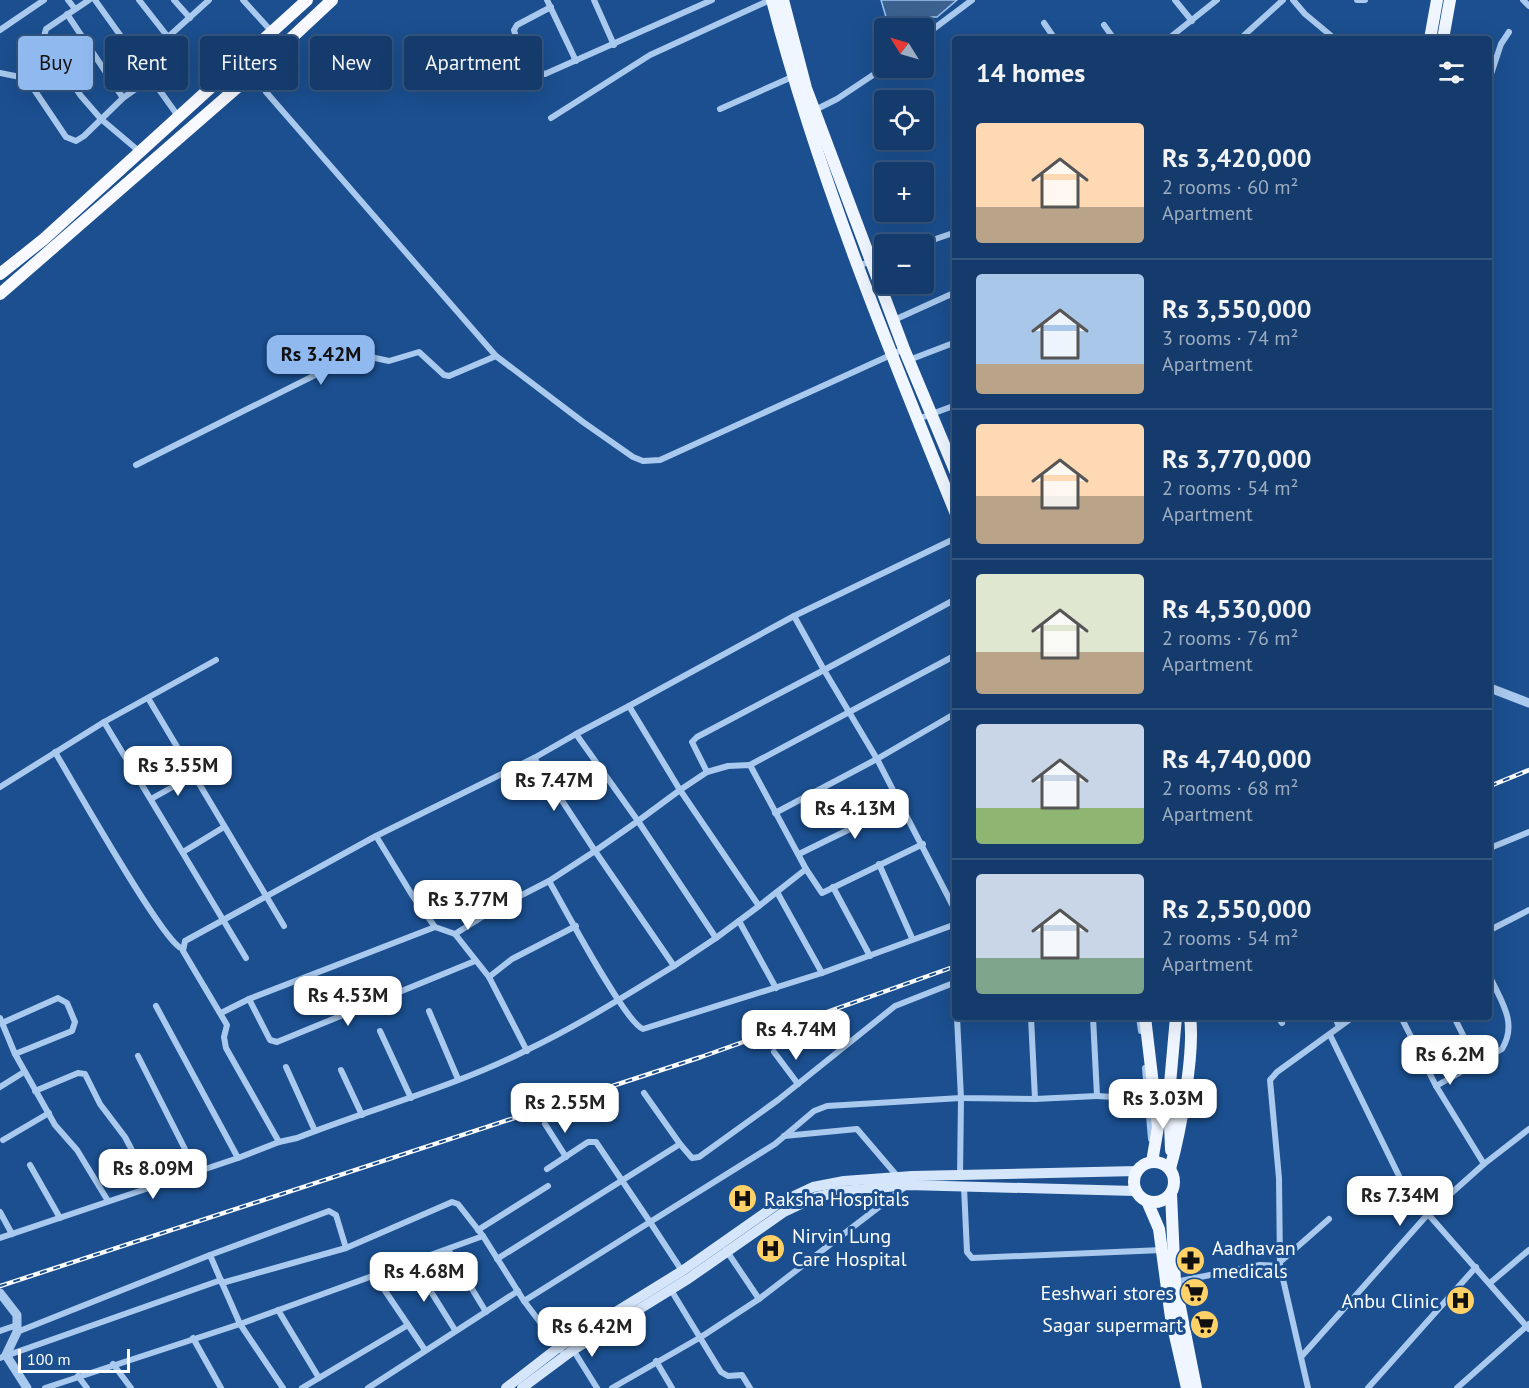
<!DOCTYPE html>
<meta charset="utf-8">
<style>
:root{--surface:#143b6b;--page:#214673;--text:#f1f3f6;--muted:#9dadc1;--line:#33557e;--accent:#90b9f0}
body{margin:0;font-family:"PT Sans",sans-serif;background:var(--page);color:var(--text);height:100vh;display:flex;flex-direction:column;font-size:22px;white-space:nowrap}
*{box-sizing:border-box;margin:0}
p{font-size:20px;color:var(--muted)}
.icon{flex:none;width:33px;height:33px;fill:none;stroke:currentColor;stroke-width:2;stroke-linecap:round;stroke-linejoin:round}
.map{position:relative;flex:1;overflow:hidden}
.panel{position:absolute;left:952px;top:36px;width:540px;height:984px;display:flex;flex-direction:column;background:var(--surface);border-radius:6px;box-shadow:0 6px 24px #0002,0 0 0 2px var(--line)}
.panel>*{flex:none}
.banner{position:absolute;left:18px;top:36px;width:570px;height:54px;display:flex;gap:12px}
.needle{width:39px;rotate:307deg}
.tools{position:absolute;left:874px;top:18px;display:grid;gap:12px}
.tools a{display:grid;place-items:center;width:60px;height:60px;border-radius:6px;background:var(--surface);box-shadow:0 6px 24px #0002,0 0 0 2px var(--line);font-size:30px}
.scale{position:absolute;left:18px;bottom:15px;width:112px;box-sizing:border-box;padding-left:6px;border:3px solid #fff;border-top:0;font-size:16px;line-height:21px;white-space:nowrap;color:#fff;-webkit-text-stroke:4px #1b4f8f;paint-order:stroke}
.price{position:absolute;translate:-50% -51px;padding:0 14px;border-radius:12px;background:#fff;color:#222;font-size:20px;line-height:39px;filter:drop-shadow(0 2px 3px #0008)}
.price::after{content:'';position:absolute;left:50%;top:36px;width:18px;height:14px;margin-left:-9px;background:inherit;clip-path:polygon(0 0,100% 0,50% 100%)}
.price.active{background:var(--accent);color:#111}
ul{padding:0;list-style:none}
li{display:flex;align-items:center;gap:18px;height:150px;padding:0 24px}
li+li{border-top:2px solid var(--line)}
li span{display:grid;place-items:center;flex:none;width:168px;height:120px;border-radius:6px;color:#555}
li>.icon{margin-inline-start:auto}
span .icon{width:72px;height:72px;fill:#fffc;stroke-width:1}
li b{font-size:26px}
h2{display:flex;justify-content:space-between;align-items:center;height:72px;padding:0 24px;font-size:26px}
.pill{padding:0 21px;border-radius:6px;background:var(--surface);box-shadow:0 6px 24px #0002,0 0 0 2px var(--line);font-size:21px;line-height:54px}
.pill.active{background:var(--accent);color:#111}
.map>svg:first-child{display:block}
.water{fill:#3c6290;stroke:#9cc4f0;stroke-width:1.5}
.lines{fill:none;stroke-linecap:round;stroke-linejoin:round}
.minor{stroke:#a9c9ee;stroke-width:6}
.tertiary{stroke:#a9c9ee;stroke-width:9}
.secondary{stroke:#d6e6fa;stroke-width:10}
.primary{stroke:#f0f6ff;stroke-width:12}
.trunk{stroke:#f8faff;stroke-width:12}
.rail-casing{stroke:#fff;stroke-width:4.5}
.rail{stroke:#1b4f8f;stroke-width:2;stroke-dasharray:7;stroke-linecap:butt}
.labels{text-anchor:middle;dominant-baseline:central;stroke-width:6;stroke-linejoin:round;paint-order:stroke}
.poi-label{font-size:20px;fill:#fff;stroke:#1b4f8f;text-anchor:start}
</style>
<div class="map">
<svg width="1529" height="1388" viewBox="0 0 1529 1388">
<rect width="100%" height="100%" fill="#1b4f8f"/>
<polygon class="water" points="881,0 957,0 937,17 886,17"/>
<g class="lines">
<g class="minor">
<polyline points="68,0 75,9"/>
<polyline points="89,0 46,29 43,40 81,96 101,119 140,152"/>
<polyline points="95,0 178,116"/>
<polyline points="174,0 190,18"/>
<polyline points="243,0 272,32"/>
<polyline points="547,0 576,61"/>
<polyline points="594,0 614,45"/>
<polyline points="1175,0 1192,21"/>
<polyline points="1293,0 1305,14 1335,39"/>
<polyline points="1357,0 1365,0"/>
<polyline points="1523,0 1529,6"/>
<path d="M551 7 517 25 514 30C518 46 527 70 545 74L712 0"/>
<polyline points="67,14 123,98"/>
<polyline points="1044,23 1055,39"/>
<polyline points="1104,25 1114,39"/>
<polyline points="0,30 44,0"/>
<polyline points="924,36 972,0"/>
<polyline points="168,37 209,0"/>
<polyline points="1168,39 1217,0"/>
<polyline points="1240,39 1283,0"/>
<polyline points="0,73 20,77 29,82 66,137 76,141 84,136 123,98 179,58 168,37 139,0"/>
<polyline points="1490,77 1501,44 1509,32"/>
<polyline points="266,92 496,356 583,422 633,457 643,461 660,460 904,349"/>
<polyline points="720,109 792,77"/>
<polyline points="815,110 837,99 885,67"/>
<polyline points="551,118 650,55 770,0"/>
<polyline points="921,244 956,232"/>
<polyline points="857,266 885,257"/>
<polyline points="894,320 956,292"/>
<polyline points="909,360 956,342"/>
<polyline points="918,419 956,405"/>
<polyline points="136,465 357,354 389,361 419,352 444,375 449,376 496,356"/>
<polyline points="956,599 824,670 877,759 956,912"/>
<polyline points="794,616 956,538"/>
<polyline points="148,698 284,926"/>
<polyline points="629,706 794,616 824,670 697,737 692,742 707,772 728,766 750,765 806,869 759,906"/>
<polygon points="629,706 680,790 638,821 576,734"/>
<polyline points="104,722 246,958"/>
<path d="M55 752C73 782 161 939 181 948"/>
<polyline points="534,758 595,851 638,821 716,938 674,966"/>
<polyline points="750,765 956,655"/>
<polyline points="707,772 680,790 759,906 716,938"/>
<polyline points="0,787 104,722 216,660"/>
<polyline points="151,799 194,775"/>
<polyline points="775,813 877,759 956,713"/>
<polyline points="376,836 412,895 435,927 455,934 489,977 527,1051"/>
<polyline points="1490,848 1529,832"/>
<polyline points="183,852 224,827"/>
<polyline points="799,854 901,804"/>
<polyline points="879,864 912,938"/>
<polyline points="806,869 822,893 923,844"/>
<polyline points="833,887 870,956"/>
<polyline points="777,892 822,973"/>
<polyline points="739,921 776,988"/>
<polyline points="1490,930 1529,910"/>
<polyline points="455,934 493,910 549,881"/>
<polyline points="489,977 512,959 576,926"/>
<polyline points="249,999 270,1040 277,1042 475,961"/>
<path d="M156 1006 238 1158 279 1142 297 1138C373 1108 454 1087 527 1050 578 1026 626 995 674 966L595 851 549 881C563 905 625 1023 643 1029L822 973 956 924"/>
<polyline points="429,1011 458,1079"/>
<polyline points="221,1013 249,999 435,927"/>
<polyline points="957,1017 961,1098 1035,1099 1031,1017"/>
<polyline points="1139,1017 1141,1031"/>
<polyline points="1278,1017 1282,1023"/>
<polyline points="1335,1017 1339,1027"/>
<polyline points="1401,1017 1436,1086 1484,1164"/>
<polyline points="1454,1017 1477,1063"/>
<polyline points="0,1018 15,1054 55,1125 77,1150 108,1201"/>
<polyline points="2,1023 58,998 67,1003 75,1022 72,1031 15,1054"/>
<polyline points="380,1031 411,1098"/>
<polyline points="1330,1035 1400,1178 1428,1214 1529,1329"/>
<polyline points="774,1052 798,1084"/>
<polyline points="138,1056 197,1173"/>
<polyline points="286,1067 315,1131"/>
<polyline points="1145,1068 1151,1139"/>
<polyline points="341,1070 362,1115"/>
<path d="M1436 1086 1502 1049C1518 1023 1501 1001 1490 977"/>
<polyline points="0,1087 24,1072"/>
<polyline points="35,1091 78,1073 85,1074 100,1104 125,1137 152,1188"/>
<polyline points="1097,1096 1147,1099"/>
<polyline points="1035,1099 1097,1096 1093,1017"/>
<polyline points="545,1124 566,1157"/>
<polyline points="784,1136 857,1129 898,1177"/>
<polyline points="3,1140 49,1113"/>
<polyline points="279,1142 226,1048 224,1037 227,1025 183,951 185,941 376,836 534,758 576,734"/>
<polyline points="680,1144 692,1158 699,1157 778,1100 895,1006 951,984 956,986"/>
<polyline points="30,1165 60,1218"/>
<polyline points="964,1187 967,1252 972,1258 1162,1250"/>
<polyline points="0,1212 12,1234"/>
<polyline points="478,1230 548,1186"/>
<polyline points="0,1238 238,1158"/>
<polyline points="726,1250 759,1299"/>
<polyline points="449,1251 486,1312"/>
<polyline points="210,1255 329,1211 336,1215 346,1248"/>
<polyline points="497,1259 680,1144 644,1093"/>
<polyline points="1280,1262 1329,1219"/>
<polyline points="413,1263 455,1330"/>
<polyline points="1280,1266 1279,1178 1270,1080 1277,1072 1353,1017"/>
<polyline points="682,1271 650,1222 775,1144 814,1111 827,1106 961,1098 960,1176"/>
<polyline points="375,1276 425,1350"/>
<polyline points="1175,1282 1260,1265 1280,1266 1308,1388"/>
<polyline points="1490,1283 1529,1250"/>
<polyline points="671,1290 721,1372 728,1376 742,1375 750,1388"/>
<polyline points="524,1301 650,1222 596,1142 588,1142 547,1169"/>
<polyline points="278,1310 319,1378"/>
<polyline points="0,1331 17,1325"/>
<polyline points="17,1332 210,1255 222,1283"/>
<polyline points="193,1338 221,1388"/>
<polyline points="572,1348 597,1388"/>
<polyline points="1301,1357 1428,1214 1484,1164 1529,1129"/>
<polyline points="0,1358 221,1280"/>
<polyline points="656,1361 672,1388"/>
<polyline points="113,1364 131,1388"/>
<polyline points="78,1376 87,1388"/>
<polyline points="45,1388 240,1324 222,1283 346,1248 452,1202 458,1204 483,1236"/>
<polyline points="283,1388 240,1324 483,1236 524,1301 561,1350"/>
<polyline points="302,1388 408,1325"/>
<polyline points="368,1388 518,1291"/>
<polyline points="612,1388 701,1337 759,1299 905,1187"/>
<polyline points="1368,1388 1476,1267"/>
<polyline points="1457,1388 1529,1324"/>
</g>
<g class="tertiary">
<polyline points="1490,688 1529,703"/>
<polyline points="0,1293 17,1315 17,1332 6,1355 27,1388"/>
</g>
<g class="secondary">
<polyline points="506,1388 559,1347 682,1271 779,1203 813,1187 844,1181 912,1176 1137,1171"/>
<polyline points="522,1388 573,1350 688,1279 784,1212 816,1197 844,1191 908,1185 1135,1191"/>
</g>
<g class="primary">
<path d="M772 0C818 176 887 345 956 514"/>
<polyline points="783,0 806,88 904,349 956,473"/>
<polyline points="1430,39 1437,0"/>
<polyline points="1443,39 1450,0"/>
<polyline points="1145,1017 1158,1127 1152,1162"/>
<polyline points="1171,1150 1169,1095 1176,1017"/>
<circle cx="1154" cy="1182" r="20"/>
<path d="M1170 1169C1180 1133 1195 1053 1190 1017"/>
<polyline points="1171,1194 1175,1282 1196,1388"/>
<polyline points="1147,1201 1159,1229 1171,1318 1187,1388"/>
</g>
<g class="trunk">
<polyline points="0,274 44,239 307,0"/>
<polyline points="0,294 255,72 332,0"/>
</g>
<defs>
<g id="rail">
<polyline points="1490,786 1529,770"/>
<polyline points="0,1286 701,1057 956,966"/>
</g>
</defs>
<use href="#rail" class="rail-casing"/>
<use href="#rail" class="rail"/>
</g>
<defs>
<symbol id="hospital-disc" viewBox="-11 -11 22 22"><circle r="9.5" fill="#ffd166" stroke="#1b4f8f"/><path d="M-5-5h3v3.5h4V-5h3V5h-3V1.5h-4V5h-3Z" fill="#111"/></symbol>
<symbol id="pharmacy-disc" viewBox="-11 -11 22 22"><circle r="9.5" fill="#ffd166" stroke="#1b4f8f"/><path d="M-2-6h4v4h4v4h-4v4h-4v-4h-4v-4h4Z" fill="#111"/></symbol>
<symbol id="supermarket-disc" viewBox="-11 -11 22 22"><circle r="9.5" fill="#ffd166" stroke="#1b4f8f"/><path d="M-6-5.5h2.5l.6 2H6L4.5 2H-2.5L-4.4-4H-6ZM-1.5 3.2a1.3 1.3 0 1 0 .1 0ZM3 3.2a1.3 1.3 0 1 0 .1 0Z" fill="#111"/></symbol>
</defs>
<g fill-rule="evenodd">
<use href="#hospital-disc" x="726" y="1182" width="33" height="33"/>
<use href="#hospital-disc" x="754" y="1232" width="33" height="33"/>
<use href="#pharmacy-disc" x="1174" y="1244" width="33" height="33"/>
<use href="#supermarket-disc" x="1178" y="1276" width="33" height="33"/>
<use href="#hospital-disc" x="1444" y="1284" width="33" height="33"/>
<use href="#supermarket-disc" x="1188" y="1308" width="33" height="33"/>
</g>
<g class="labels">
<g class="poi-label">
<text x="764" y="1199">Raksha Hospitals</text>
<text x="792" y="1236">Nirvin Lung<tspan x="792" dy="23">Care Hospital</tspan></text>
<text x="1212" y="1248">Aadhavan<tspan x="1212" dy="23">medicals</tspan></text>
<text x="1174" y="1293" text-anchor="end">Eeshwari stores</text>
<text x="1439" y="1301" text-anchor="end">Anbu Clinic</text>
<text x="1183" y="1325" text-anchor="end">Sagar supermart</text>
</g>
</g>
</svg>
<div class="tools">
<a><svg class="needle" viewBox="-14 -14 28 28"><path d="M0-13l5 13h-10z" fill="#e53935"/><path d="M0 13l5-13h-10z" fill="#9dadc1"/></svg></a>
<a><svg class="icon" aria-label="locate" viewBox="0 0 24 24"><circle cx="12" cy="12" r="6"/><path d="M12 2v4M12 18v4M2 12h4M18 12h4"/></svg></a>
<a>+</a>
<a>−</a>
</div>
<div class="scale">100 m</div>
<b class="price active" style="left:321px;top:386px">Rs 3.42M</b>
<b class="price" style="left:178px;top:797px">Rs 3.55M</b>
<b class="price" style="left:554px;top:812px">Rs 7.47M</b>
<b class="price" style="left:855px;top:840px">Rs 4.13M</b>
<b class="price" style="left:468px;top:931px">Rs 3.77M</b>
<b class="price" style="left:348px;top:1027px">Rs 4.53M</b>
<b class="price" style="left:796px;top:1061px">Rs 4.74M</b>
<b class="price" style="left:1450px;top:1086px">Rs 6.2M</b>
<b class="price" style="left:1163px;top:1130px">Rs 3.03M</b>
<b class="price" style="left:565px;top:1134px">Rs 2.55M</b>
<b class="price" style="left:153px;top:1200px">Rs 8.09M</b>
<b class="price" style="left:1400px;top:1227px">Rs 7.34M</b>
<b class="price" style="left:424px;top:1303px">Rs 4.68M</b>
<b class="price" style="left:592px;top:1358px">Rs 6.42M</b>
<div class="banner">
<a class="pill active">Buy</a>
<a class="pill">Rent</a>
<a class="pill">Filters</a>
<a class="pill">New</a>
<a class="pill">Apartment</a>
</div>
<section class="panel">
<h2>14 homes<svg class="icon" aria-label="filters" viewBox="0 0 24 24"><path d="M4 7h16M4 17h16"/><circle cx="9" cy="7" r="2"/><circle cx="15" cy="17" r="2"/></svg></h2>
<ul>
<li><span style="background:linear-gradient(#ffd9b3 70%,#b9a48a 0)"><svg class="icon" aria-label="home" viewBox="0 0 24 24"><path d="M3 11l9-7 9 7M6 9v11h12V9"/></svg></span><div><b>Rs 3,420,000</b><p>2 rooms · 60 m²</p><p>Apartment</p></div></li>
<li><span style="background:linear-gradient(#a9c7e8 75%,#b9a48a 0)"><svg class="icon" aria-label="home" viewBox="0 0 24 24"><path d="M3 11l9-7 9 7M6 9v11h12V9"/></svg></span><div><b>Rs 3,550,000</b><p>3 rooms · 74 m²</p><p>Apartment</p></div></li>
<li><span style="background:linear-gradient(#ffd9b3 60%,#b9a48a 0)"><svg class="icon" aria-label="home" viewBox="0 0 24 24"><path d="M3 11l9-7 9 7M6 9v11h12V9"/></svg></span><div><b>Rs 3,770,000</b><p>2 rooms · 54 m²</p><p>Apartment</p></div></li>
<li><span style="background:linear-gradient(#dfe7d0 65%,#b9a48a 0)"><svg class="icon" aria-label="home" viewBox="0 0 24 24"><path d="M3 11l9-7 9 7M6 9v11h12V9"/></svg></span><div><b>Rs 4,530,000</b><p>2 rooms · 76 m²</p><p>Apartment</p></div></li>
<li><span style="background:linear-gradient(#c9d6e8 70%,#8fb573 0)"><svg class="icon" aria-label="home" viewBox="0 0 24 24"><path d="M3 11l9-7 9 7M6 9v11h12V9"/></svg></span><div><b>Rs 4,740,000</b><p>2 rooms · 68 m²</p><p>Apartment</p></div></li>
<li><span style="background:linear-gradient(#c9d6e8 70%,#7fa58c 0)"><svg class="icon" aria-label="home" viewBox="0 0 24 24"><path d="M3 11l9-7 9 7M6 9v11h12V9"/></svg></span><div><b>Rs 2,550,000</b><p>2 rooms · 54 m²</p><p>Apartment</p></div></li>
</ul>
</section>
</div>
